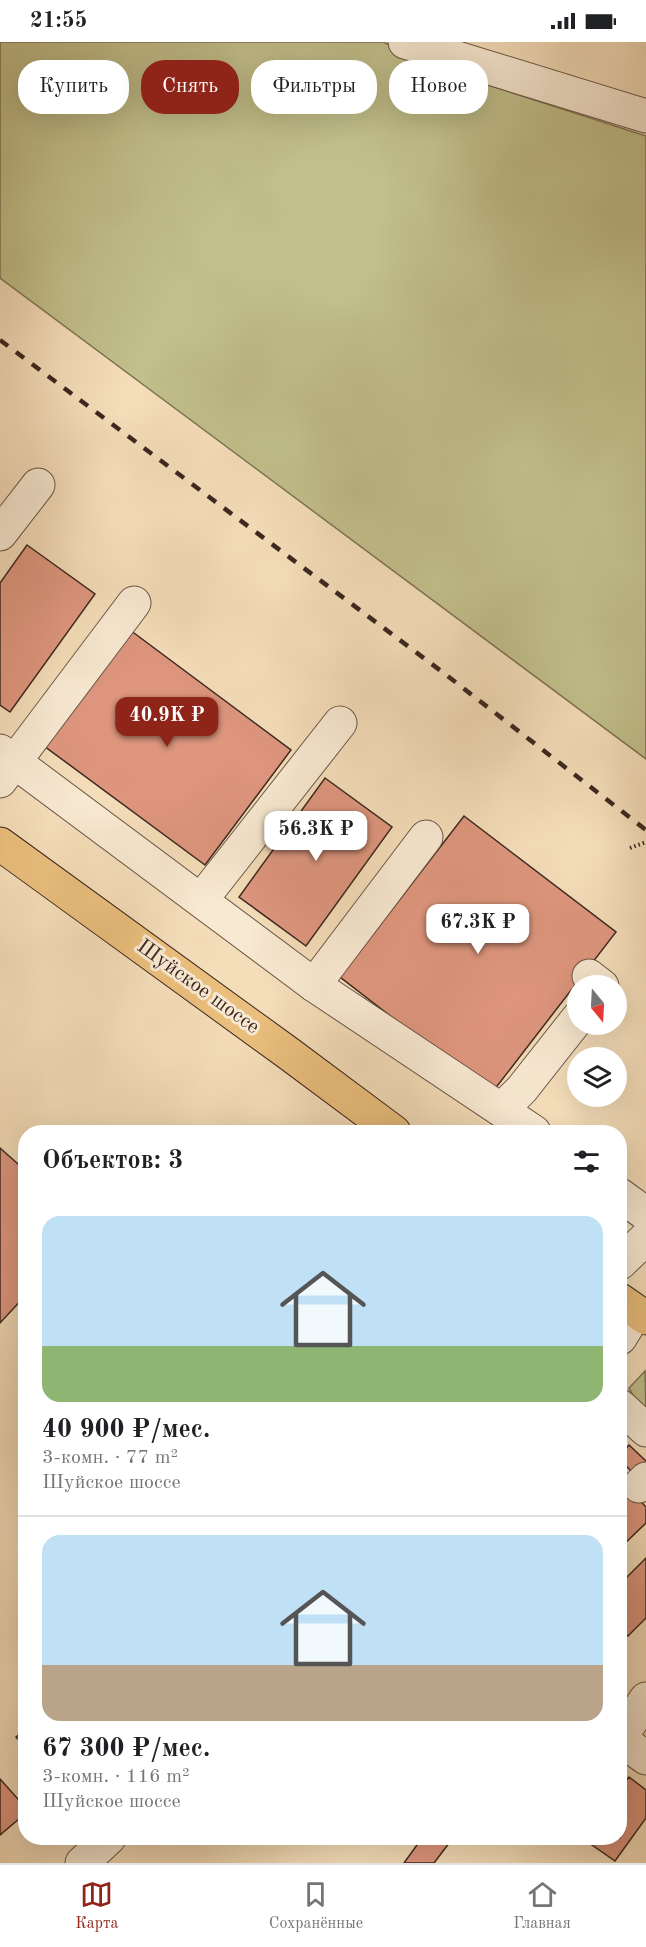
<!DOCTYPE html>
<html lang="ru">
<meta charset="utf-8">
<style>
:root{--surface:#fff;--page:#f6f6f6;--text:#202124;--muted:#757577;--line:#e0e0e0;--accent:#8f2418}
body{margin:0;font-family:"Old Standard TT",serif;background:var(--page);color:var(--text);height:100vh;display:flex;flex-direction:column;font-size:22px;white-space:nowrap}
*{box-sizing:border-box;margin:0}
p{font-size:20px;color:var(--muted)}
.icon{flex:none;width:33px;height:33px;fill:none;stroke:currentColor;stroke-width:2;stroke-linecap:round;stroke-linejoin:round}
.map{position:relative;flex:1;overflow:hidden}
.sheet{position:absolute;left:18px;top:1083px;width:609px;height:720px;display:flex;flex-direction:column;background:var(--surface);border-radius:24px;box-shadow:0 6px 24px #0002}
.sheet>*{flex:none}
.guide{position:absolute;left:18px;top:18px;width:610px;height:54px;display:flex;gap:12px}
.needle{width:39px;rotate:162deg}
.controls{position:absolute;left:567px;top:933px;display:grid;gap:12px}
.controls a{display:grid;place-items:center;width:60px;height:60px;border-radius:50%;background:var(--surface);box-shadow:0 6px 24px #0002;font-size:30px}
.price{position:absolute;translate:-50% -51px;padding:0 14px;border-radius:12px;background:#fff;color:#222;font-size:20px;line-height:39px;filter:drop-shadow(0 2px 3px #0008)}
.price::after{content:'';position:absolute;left:50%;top:36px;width:18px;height:14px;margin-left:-9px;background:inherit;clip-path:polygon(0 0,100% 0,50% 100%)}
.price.current{background:var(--accent);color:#fff}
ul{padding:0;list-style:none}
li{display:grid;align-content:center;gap:12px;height:318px;padding:0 24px}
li+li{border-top:2px solid var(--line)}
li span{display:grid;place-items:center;height:186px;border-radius:18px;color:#555}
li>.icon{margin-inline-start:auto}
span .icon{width:108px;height:108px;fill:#fffc;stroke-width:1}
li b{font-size:26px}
h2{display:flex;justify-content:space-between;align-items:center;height:72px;padding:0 24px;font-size:26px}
.tag{padding:0 21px;border-radius:24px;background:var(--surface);box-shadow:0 6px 24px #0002;font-size:21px;line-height:54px}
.tag.current{background:var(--accent);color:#fff}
.status{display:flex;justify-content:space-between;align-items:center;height:42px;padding:0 30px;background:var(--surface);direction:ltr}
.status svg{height:16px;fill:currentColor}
.tab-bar{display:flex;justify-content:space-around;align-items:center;height:84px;border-top:2px solid var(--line);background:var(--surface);font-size:16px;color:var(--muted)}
.tab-bar a{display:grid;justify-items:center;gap:3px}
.tab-bar .current{color:var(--accent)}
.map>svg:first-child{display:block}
.green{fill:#c1bf8b;stroke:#7e7355;stroke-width:1.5}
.building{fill:#de967e;stroke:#3b271f;stroke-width:1.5}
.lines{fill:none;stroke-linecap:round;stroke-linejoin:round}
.minor-casing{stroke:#695446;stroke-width:35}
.major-casing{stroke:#3b271f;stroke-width:35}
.path{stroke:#3b271f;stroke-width:4;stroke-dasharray:1.5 3;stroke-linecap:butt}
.minor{stroke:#f8e9d2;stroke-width:33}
.major{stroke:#eabe7c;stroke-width:33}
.rail{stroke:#3b271f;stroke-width:4.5;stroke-dasharray:10 10;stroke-linecap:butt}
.labels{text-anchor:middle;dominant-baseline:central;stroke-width:6;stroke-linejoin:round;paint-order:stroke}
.street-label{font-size:21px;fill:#3b271f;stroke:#f8e9d2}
</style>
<div class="status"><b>21:55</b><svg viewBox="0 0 49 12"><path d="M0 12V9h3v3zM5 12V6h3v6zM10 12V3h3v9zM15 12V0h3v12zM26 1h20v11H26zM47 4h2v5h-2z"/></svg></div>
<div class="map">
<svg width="646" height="1821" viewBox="0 0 646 1821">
<rect width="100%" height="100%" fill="#f4ddb9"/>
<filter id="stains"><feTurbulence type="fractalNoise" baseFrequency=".00333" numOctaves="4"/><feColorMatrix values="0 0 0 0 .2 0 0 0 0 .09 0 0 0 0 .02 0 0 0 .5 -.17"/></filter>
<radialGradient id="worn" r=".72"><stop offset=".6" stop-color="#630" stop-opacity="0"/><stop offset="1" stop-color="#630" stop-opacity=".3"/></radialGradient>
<g class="green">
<polygon points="0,0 383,0 454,32 646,94 646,717 0,236"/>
<polygon points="645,1329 646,1368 643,1372 629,1346"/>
</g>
<g class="building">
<polygon points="27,503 95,552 10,670 0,663 0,541"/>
<polygon points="130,588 291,708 205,823 44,704"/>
<polygon points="325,736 392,785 306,904 239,855"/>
<polygon points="464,774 616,890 491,1052 340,935"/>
<polygon points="0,1106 26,1129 26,1253 0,1281"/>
<polygon points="629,1403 646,1419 646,1427 638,1436 620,1418 620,1413"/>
<polygon points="627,1445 646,1465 646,1481 620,1506 620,1453"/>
<polygon points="646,1516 646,1576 628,1594 620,1586 620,1542"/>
<polygon points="26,1687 26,1705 16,1695"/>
<polygon points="629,1735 646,1748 646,1776 615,1819 582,1796 620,1796 620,1744 621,1745"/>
<polygon points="0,1737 26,1766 26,1771 0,1793"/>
<polygon points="422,1796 453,1796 434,1821 404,1821"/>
</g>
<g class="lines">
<defs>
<g id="minor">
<polyline points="405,0 646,74"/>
<polyline points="0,492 38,443"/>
<polyline points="0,709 314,943 534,1090"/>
<polyline points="0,739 134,561"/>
<polyline points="201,858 340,681"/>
<polyline points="589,934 602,944"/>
<polyline points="314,943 426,795"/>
<polyline points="502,1067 522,1047 578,976"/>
<polyline points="620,1153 646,1172"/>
<polyline points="620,1221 646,1196"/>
<polyline points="620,1296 636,1270"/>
<polyline points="620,1364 646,1388"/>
<polyline points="639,1444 646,1437"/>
<polyline points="620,1696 646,1657"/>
<polyline points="620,1697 646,1716"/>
<polyline points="82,1821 109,1796"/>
</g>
<g id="major">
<polyline points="0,802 288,1011 394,1090"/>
<polyline points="620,1258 646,1276"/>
</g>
</defs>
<use href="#minor" class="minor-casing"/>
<use href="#major" class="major-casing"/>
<polyline class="path" points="630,806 646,800"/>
<use href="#minor" class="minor"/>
<use href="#major" class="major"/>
<polyline class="rail" points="0,298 445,632 646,788"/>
</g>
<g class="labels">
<g class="street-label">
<text transform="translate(198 945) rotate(36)">Шуйское шоссе</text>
</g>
</g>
<rect width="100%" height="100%" filter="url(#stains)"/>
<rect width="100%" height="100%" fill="url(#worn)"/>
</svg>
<div class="controls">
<a><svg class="needle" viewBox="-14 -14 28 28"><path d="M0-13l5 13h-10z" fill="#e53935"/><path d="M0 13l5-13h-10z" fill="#757577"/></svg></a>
<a><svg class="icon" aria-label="layers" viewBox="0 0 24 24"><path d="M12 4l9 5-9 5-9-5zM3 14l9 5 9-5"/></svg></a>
</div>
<b class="price current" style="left:167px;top:706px">40.9K ₽</b>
<b class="price" style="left:316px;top:820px">56.3K ₽</b>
<b class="price" style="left:478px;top:913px">67.3K ₽</b>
<div class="guide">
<a class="tag">Купить</a>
<a class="tag current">Снять</a>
<a class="tag">Фильтры</a>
<a class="tag">Новое</a>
</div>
<section class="sheet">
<h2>Объектов: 3<svg class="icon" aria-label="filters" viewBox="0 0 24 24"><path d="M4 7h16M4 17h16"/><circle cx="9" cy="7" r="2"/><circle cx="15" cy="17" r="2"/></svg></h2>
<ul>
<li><span style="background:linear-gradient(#bfe0f5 70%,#8fb573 0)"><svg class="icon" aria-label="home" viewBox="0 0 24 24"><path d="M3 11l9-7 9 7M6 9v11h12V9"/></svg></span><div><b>40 900 ₽/мес.</b><p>3-комн. · 77 m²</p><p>Шуйское шоссе</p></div></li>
<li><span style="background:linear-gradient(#bfe0f5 70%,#b9a48a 0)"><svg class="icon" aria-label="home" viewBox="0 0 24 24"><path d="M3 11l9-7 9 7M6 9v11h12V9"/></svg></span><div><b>67 300 ₽/мес.</b><p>3-комн. · 116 m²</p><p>Шуйское шоссе</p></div></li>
</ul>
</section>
</div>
<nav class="tab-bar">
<a class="current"><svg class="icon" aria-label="map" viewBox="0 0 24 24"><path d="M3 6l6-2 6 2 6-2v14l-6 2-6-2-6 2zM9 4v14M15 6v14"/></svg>Карта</a>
<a><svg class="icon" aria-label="saved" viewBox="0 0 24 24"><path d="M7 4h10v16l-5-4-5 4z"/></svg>Сохранённые</a>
<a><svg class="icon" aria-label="home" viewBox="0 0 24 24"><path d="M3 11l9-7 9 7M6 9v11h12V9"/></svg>Главная</a>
</nav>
